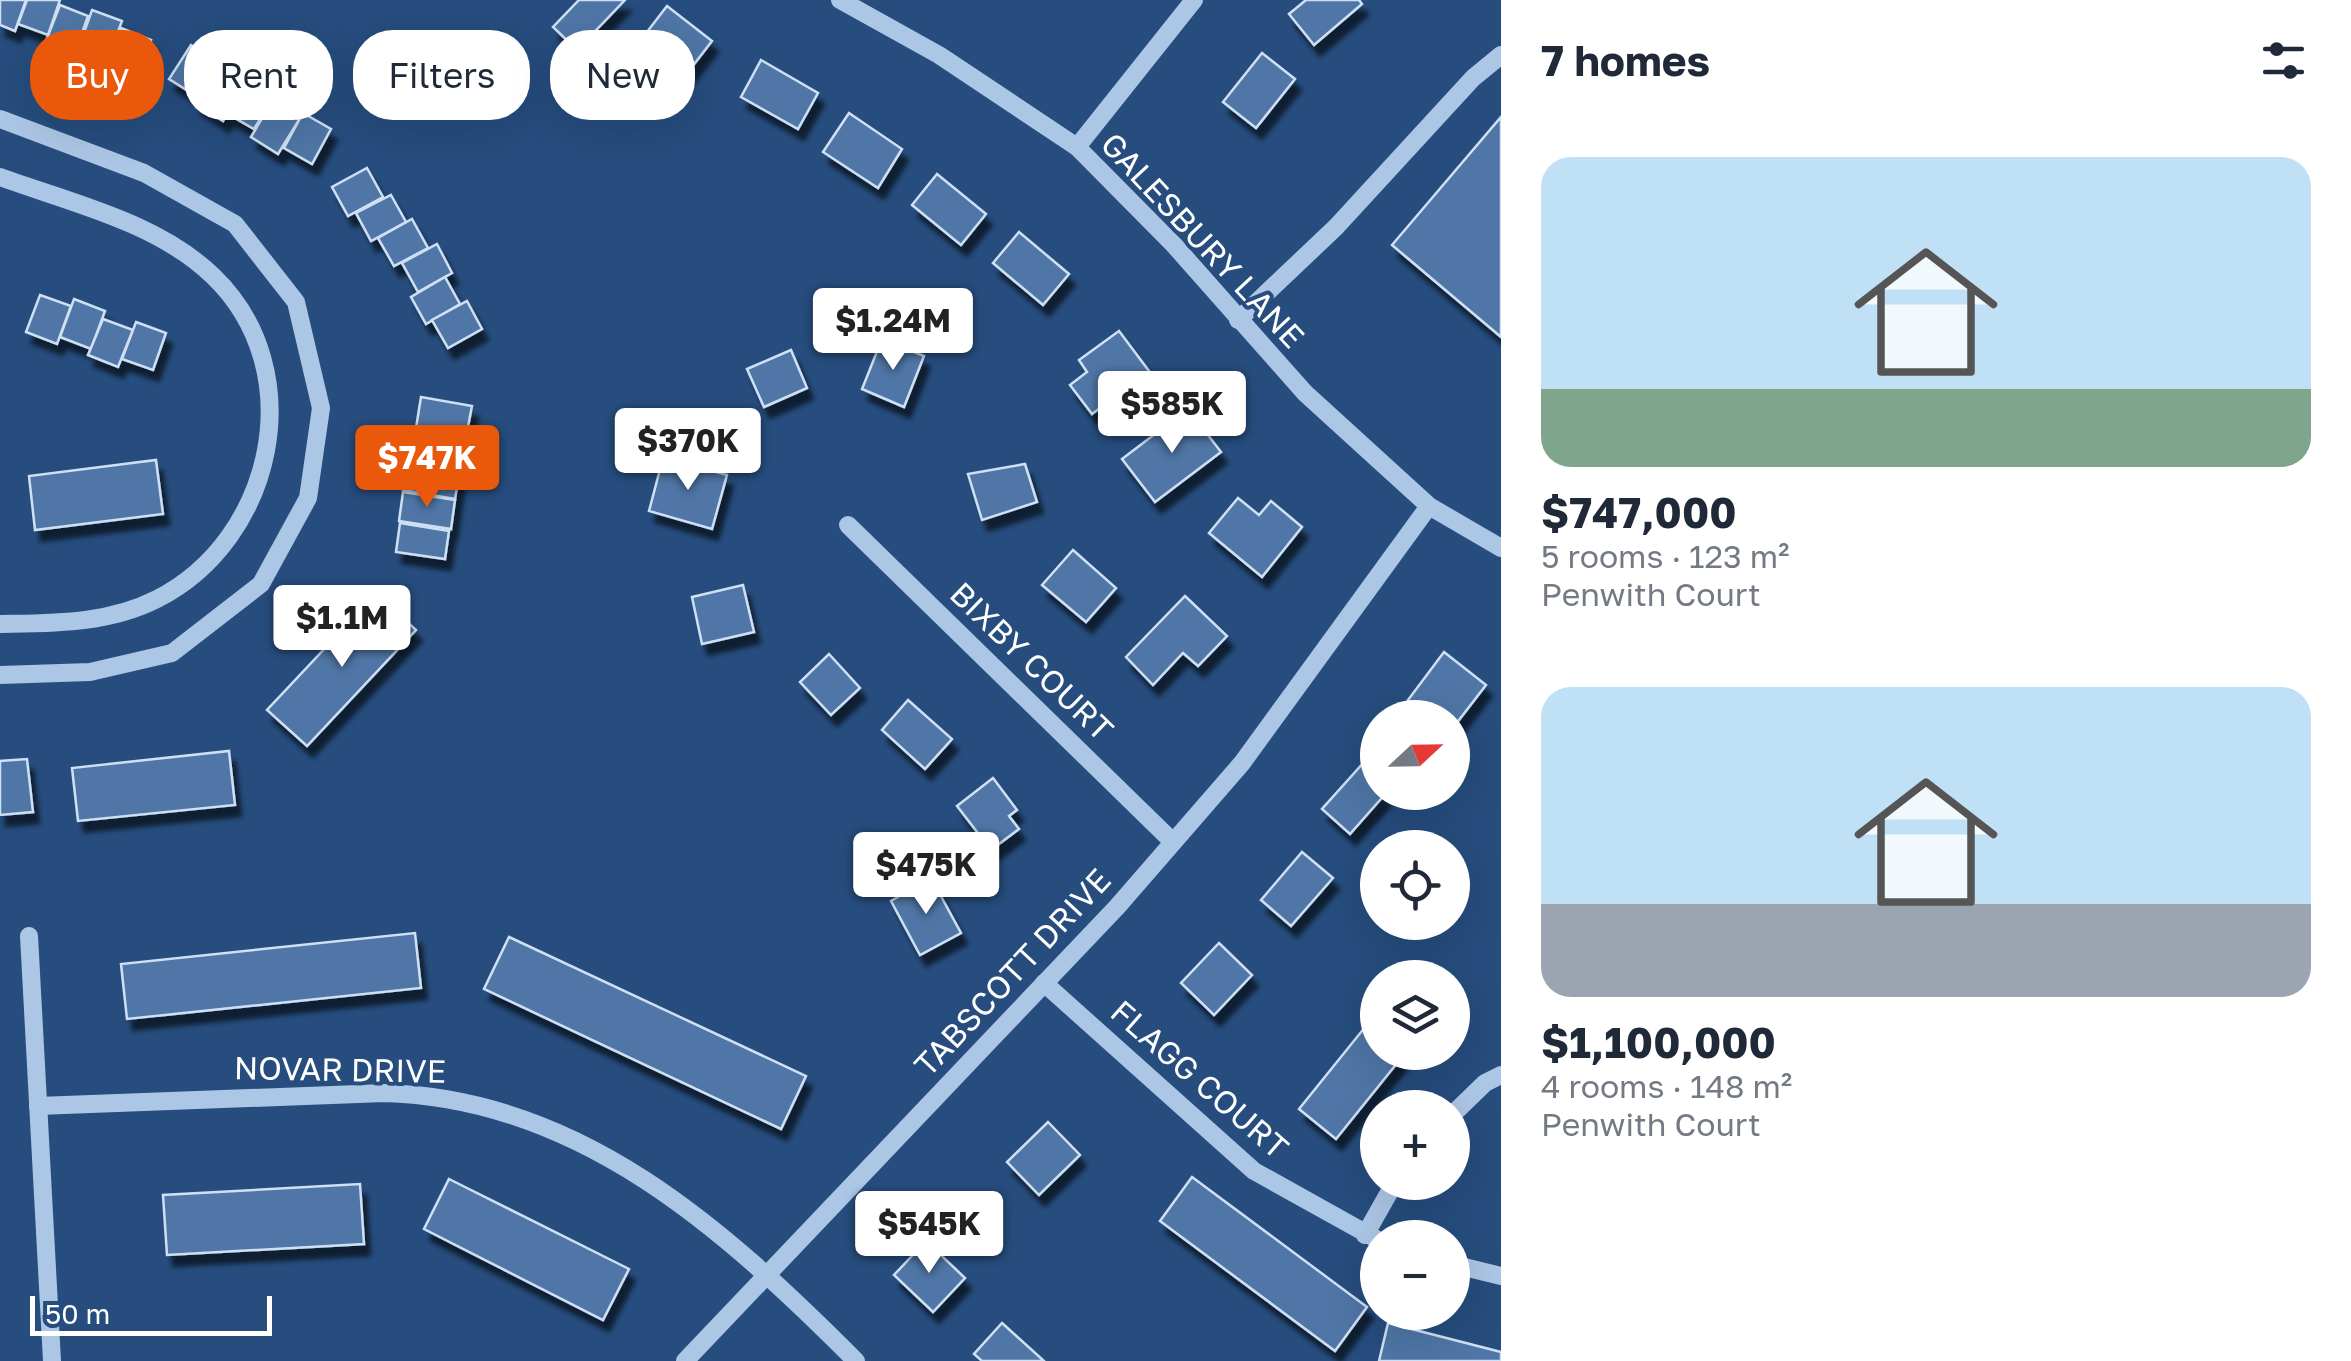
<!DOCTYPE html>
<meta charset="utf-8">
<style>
:root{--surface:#fff;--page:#f6f6f7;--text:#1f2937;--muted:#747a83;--accent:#ea580c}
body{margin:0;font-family:"Golos Text",sans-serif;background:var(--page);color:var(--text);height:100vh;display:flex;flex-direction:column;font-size:38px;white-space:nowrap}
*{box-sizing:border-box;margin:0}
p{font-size:32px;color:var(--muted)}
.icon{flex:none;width:55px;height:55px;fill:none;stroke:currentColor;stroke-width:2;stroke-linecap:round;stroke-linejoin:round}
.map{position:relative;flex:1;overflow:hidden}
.drawer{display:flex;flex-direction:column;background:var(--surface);width:850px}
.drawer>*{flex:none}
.hud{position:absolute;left:30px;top:30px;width:950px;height:90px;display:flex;gap:20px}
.needle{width:65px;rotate:68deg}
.tools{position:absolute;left:1360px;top:700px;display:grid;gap:20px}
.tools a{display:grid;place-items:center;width:110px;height:110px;border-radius:50%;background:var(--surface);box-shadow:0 10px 40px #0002;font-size:50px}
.scale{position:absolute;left:30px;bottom:25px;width:242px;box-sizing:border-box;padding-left:10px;border:5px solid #fff;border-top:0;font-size:28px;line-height:35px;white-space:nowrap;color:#fff;-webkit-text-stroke:8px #264d7e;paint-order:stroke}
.price{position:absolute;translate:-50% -85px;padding:0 22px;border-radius:10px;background:#fff;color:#222;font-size:32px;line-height:65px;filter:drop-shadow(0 2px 5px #0008)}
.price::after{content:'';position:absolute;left:50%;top:60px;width:30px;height:22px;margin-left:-15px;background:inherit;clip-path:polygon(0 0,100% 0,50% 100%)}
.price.active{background:var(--accent);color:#fff}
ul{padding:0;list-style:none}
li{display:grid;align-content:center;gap:20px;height:530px;padding:0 40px}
li span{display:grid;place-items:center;height:310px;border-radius:30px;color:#555}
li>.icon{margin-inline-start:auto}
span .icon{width:180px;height:180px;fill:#fffc;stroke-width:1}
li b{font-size:42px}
h2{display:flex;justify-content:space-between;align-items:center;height:120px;padding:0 40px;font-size:42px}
.chip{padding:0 35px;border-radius:40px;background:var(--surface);box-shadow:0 10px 40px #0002;font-size:35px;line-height:90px}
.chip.active{background:var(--accent);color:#fff}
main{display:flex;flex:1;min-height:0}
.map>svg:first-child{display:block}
.building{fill:#4f76a6;stroke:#cfe0f4;stroke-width:2.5;filter:url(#shadow)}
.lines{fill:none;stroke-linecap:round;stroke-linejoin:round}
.minor{stroke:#acc6e5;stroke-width:18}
.labels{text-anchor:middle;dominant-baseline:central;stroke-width:8;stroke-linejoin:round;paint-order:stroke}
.street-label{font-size:32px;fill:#fff;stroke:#264d7e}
</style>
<main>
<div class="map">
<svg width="1501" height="1361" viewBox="0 0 1501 1361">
<defs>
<filter id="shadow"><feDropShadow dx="6" dy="11" stdDeviation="2.5" flood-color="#0009"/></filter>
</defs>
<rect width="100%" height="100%" fill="#264d7e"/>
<g class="building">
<polygon points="0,0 26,0 15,31 0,25"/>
<polygon points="27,0 60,0 48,35 18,24"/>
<polygon points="579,0 625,0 577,50 553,27"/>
<polygon points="1306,0 1359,0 1362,4 1314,45 1289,14"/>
<polygon points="60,5 88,16 75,53 46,41"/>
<polygon points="667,6 712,41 685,76 640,41"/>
<polygon points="92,10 122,21 108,58 79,47"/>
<polygon points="121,28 151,40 137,77 107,65"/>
<polygon points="191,45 219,63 198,97 169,79"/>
<polygon points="1262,53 1295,79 1256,128 1223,102"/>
<polygon points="761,60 818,93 798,129 741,97"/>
<polygon points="215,70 244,87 223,121 195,103"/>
<polygon points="248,79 275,95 254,129 228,114"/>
<polygon points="271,103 299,120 278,154 251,137"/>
<polygon points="303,113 331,129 312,164 284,148"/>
<polygon points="849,113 902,149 878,188 823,152"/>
<polygon points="1501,117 1501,337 1392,245"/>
<polygon points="367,168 383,197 348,216 332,187"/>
<polygon points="937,174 986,214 961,245 912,205"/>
<polygon points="391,195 406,222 371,241 356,213"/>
<polygon points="412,219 428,248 394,266 378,238"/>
<polygon points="1019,232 1069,274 1043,305 993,263"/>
<polygon points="437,244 452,273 418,292 402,263"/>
<polygon points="445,277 460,304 426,324 411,297"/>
<polygon points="40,295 71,306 57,344 26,332"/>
<polygon points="74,299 105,311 91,349 60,337"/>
<polygon points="467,301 482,329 448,348 432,320"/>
<polygon points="103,319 133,330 118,367 88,355"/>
<polygon points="136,322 166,333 153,370 122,359"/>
<polygon points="1119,331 1149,371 1092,414 1070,385 1087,372 1079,360"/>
<polygon points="882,339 924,356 904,407 862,389"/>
<polygon points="791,350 807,388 764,407 747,369"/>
<polygon points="421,397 472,406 466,437 416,428"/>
<polygon points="1188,409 1221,452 1155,502 1122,459"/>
<polygon points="415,429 466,438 461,468 410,458"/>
<polygon points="663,458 727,475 712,529 649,511"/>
<polygon points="156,460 163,514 35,530 29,476"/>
<polygon points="409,460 460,468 455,499 403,490"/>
<polygon points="1025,464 1037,502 982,520 968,474"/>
<polygon points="403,492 455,500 451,529 399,521"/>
<polygon points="1238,498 1259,515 1271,501 1302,527 1262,577 1209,533"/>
<polygon points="400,523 449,531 445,559 396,552"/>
<polygon points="1073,550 1116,588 1086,622 1042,585"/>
<polygon points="743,585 754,632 702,644 692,597"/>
<polygon points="377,593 416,630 307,746 267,710"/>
<polygon points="1185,596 1227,636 1198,666 1183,653 1153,685 1126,657"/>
<polygon points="1444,652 1486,685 1452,729 1452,718 1429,718 1408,700"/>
<polygon points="829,654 860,688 831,715 800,682"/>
<polygon points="908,700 952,739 925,769 882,730"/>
<polygon points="229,751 235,805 78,821 72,768"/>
<polygon points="27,759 33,812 0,815 0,761"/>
<polygon points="1365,761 1378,773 1378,792 1387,792 1350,834 1322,809"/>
<polygon points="993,778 1017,810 1009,816 1019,829 991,850 957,806"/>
<polygon points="1302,852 1333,878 1291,926 1261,900"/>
<polygon points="931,878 961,933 920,955 891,901"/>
<polygon points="415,933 421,988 127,1019 121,964"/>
<polygon points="509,937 806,1076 781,1129 484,989"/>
<polygon points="1219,943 1252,975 1214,1015 1181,983"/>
<polygon points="1378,1011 1378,1052 1406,1052 1336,1139 1299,1109"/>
<polygon points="1048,1122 1080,1155 1039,1195 1007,1162"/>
<polygon points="1192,1177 1367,1307 1335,1351 1160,1221"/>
<polygon points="449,1179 629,1269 603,1320 424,1229"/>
<polygon points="360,1184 364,1244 167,1255 163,1195"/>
<polygon points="926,1241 965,1278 933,1312 894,1275"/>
<polygon points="1002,1323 1044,1361 982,1361 974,1354"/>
<polygon points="1388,1323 1501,1352 1501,1361 1379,1361"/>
</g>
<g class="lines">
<g class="minor">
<polyline points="840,0 939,55 1077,147 1174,245 1305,393 1429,506 1501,548"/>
<polyline points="0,119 144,173 235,224 296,302 321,408 308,498 261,584 172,653 90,672 0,675"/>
<polyline points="1077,147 1194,0"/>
<path d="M0 177C71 203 157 222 213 276 311 370 275 539 157 599 108 624 53 623 0 624"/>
<polyline points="1238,320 1336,227 1473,78 1501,55"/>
<polyline points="848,525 1173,842"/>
<polyline points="29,936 52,1361"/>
<polyline points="1044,983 1254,1171 1378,1240"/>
<path d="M38 1106 384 1093C580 1098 725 1230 856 1361"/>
<polyline points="1452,1115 1485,1083 1501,1075"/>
<polyline points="1365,1235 1395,1182"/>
<polyline points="1452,1264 1501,1276"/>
<polyline points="685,1361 1117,907 1242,763 1429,506"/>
</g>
</g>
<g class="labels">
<g class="street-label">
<text transform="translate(1203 240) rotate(47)">GALESBURY LANE</text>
<text transform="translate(1032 661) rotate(44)">BIXBY COURT</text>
<text transform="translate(1012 972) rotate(-47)">TABSCOTT DRIVE</text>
<text transform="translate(340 1069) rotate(1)">NOVAR DRIVE</text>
<text transform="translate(1200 1079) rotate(41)">FLAGG COURT</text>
</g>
</g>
</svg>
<div class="tools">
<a><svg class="needle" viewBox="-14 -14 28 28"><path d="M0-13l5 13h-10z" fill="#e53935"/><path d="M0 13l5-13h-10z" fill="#747a83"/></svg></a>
<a><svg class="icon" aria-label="locate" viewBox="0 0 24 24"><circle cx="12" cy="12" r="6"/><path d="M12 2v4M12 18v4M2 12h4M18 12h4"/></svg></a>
<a><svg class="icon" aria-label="layers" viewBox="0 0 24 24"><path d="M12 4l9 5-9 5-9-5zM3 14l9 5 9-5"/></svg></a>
<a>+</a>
<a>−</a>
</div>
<div class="scale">50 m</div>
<b class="price" style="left:893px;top:373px">$1.24M</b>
<b class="price" style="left:1172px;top:456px">$585K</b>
<b class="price" style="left:688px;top:493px">$370K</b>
<b class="price active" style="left:427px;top:510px">$747K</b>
<b class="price" style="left:342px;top:670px">$1.1M</b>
<b class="price" style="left:926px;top:917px">$475K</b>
<b class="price" style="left:929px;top:1276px">$545K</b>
<div class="hud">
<a class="chip active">Buy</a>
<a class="chip">Rent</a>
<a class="chip">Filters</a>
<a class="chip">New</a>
</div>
</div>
<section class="drawer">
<h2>7 homes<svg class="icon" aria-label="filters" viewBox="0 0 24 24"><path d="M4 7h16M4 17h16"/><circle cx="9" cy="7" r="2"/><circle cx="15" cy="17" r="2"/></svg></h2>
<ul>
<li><span style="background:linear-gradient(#bfe0f5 75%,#7fa58c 0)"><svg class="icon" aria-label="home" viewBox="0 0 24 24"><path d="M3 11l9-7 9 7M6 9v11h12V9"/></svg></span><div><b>$747,000</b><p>5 rooms · 123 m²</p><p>Penwith Court</p></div></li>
<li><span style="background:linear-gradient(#bfe0f5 70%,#9aa5b1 0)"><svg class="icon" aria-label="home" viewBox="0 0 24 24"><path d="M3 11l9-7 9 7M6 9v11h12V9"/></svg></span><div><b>$1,100,000</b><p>4 rooms · 148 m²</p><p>Penwith Court</p></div></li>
</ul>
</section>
</main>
